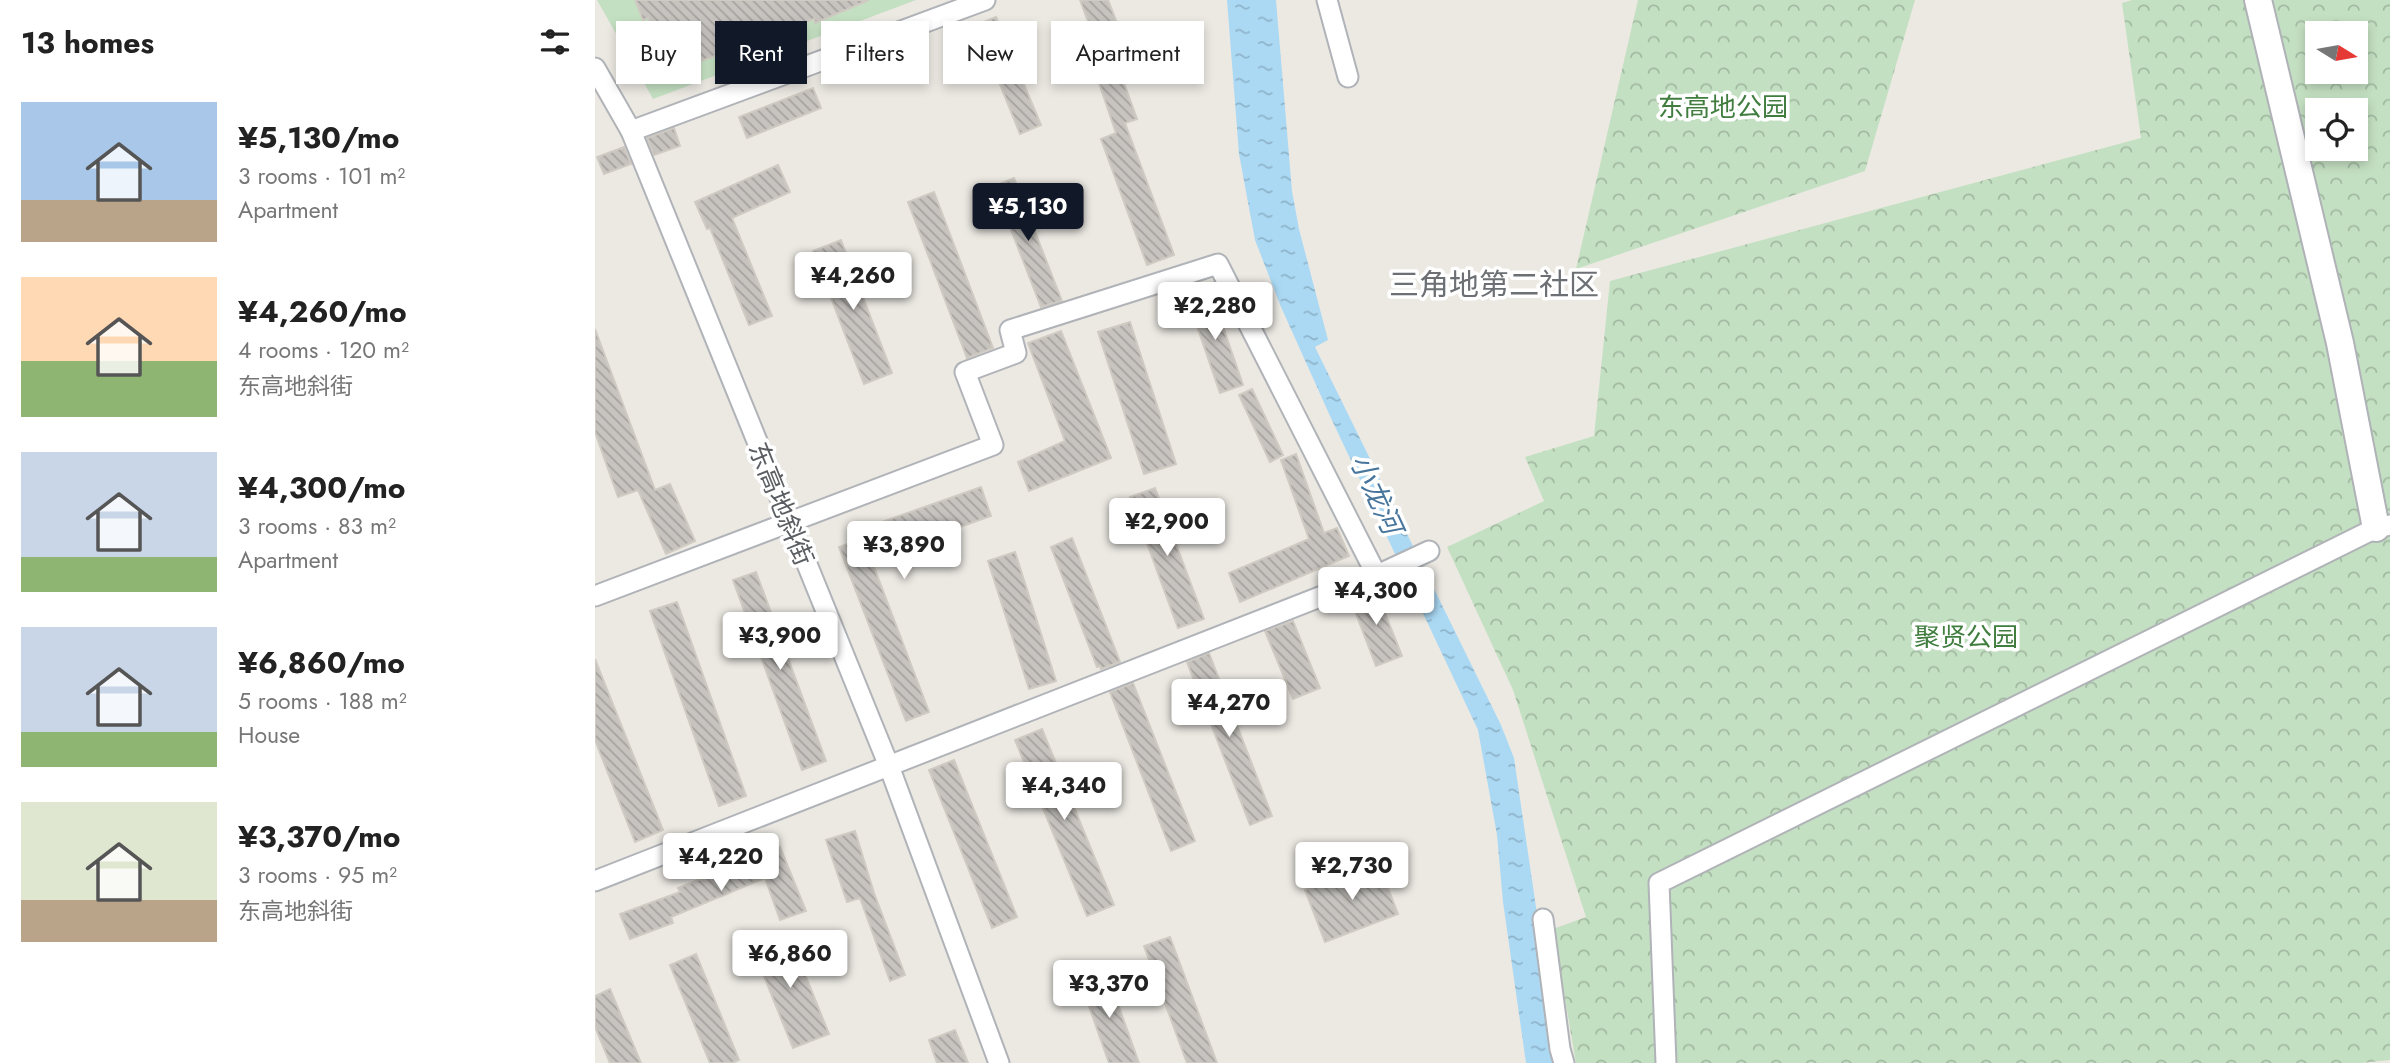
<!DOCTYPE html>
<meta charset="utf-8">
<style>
:root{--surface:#fff;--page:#f6f6f6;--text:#222;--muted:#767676;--accent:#111827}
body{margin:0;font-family:Jost,"Noto Sans SC",sans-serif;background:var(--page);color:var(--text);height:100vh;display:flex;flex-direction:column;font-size:26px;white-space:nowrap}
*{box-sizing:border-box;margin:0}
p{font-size:23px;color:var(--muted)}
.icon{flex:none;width:38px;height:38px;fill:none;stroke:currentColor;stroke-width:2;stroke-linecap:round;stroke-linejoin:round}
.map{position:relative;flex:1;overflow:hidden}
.drawer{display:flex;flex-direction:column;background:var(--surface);width:595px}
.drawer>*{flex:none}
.banner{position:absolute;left:21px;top:21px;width:665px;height:63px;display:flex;gap:14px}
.needle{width:46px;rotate:101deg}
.controls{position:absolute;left:1710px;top:21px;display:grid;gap:14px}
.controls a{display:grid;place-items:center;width:63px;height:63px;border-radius:0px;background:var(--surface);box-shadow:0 4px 10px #0003;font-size:35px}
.price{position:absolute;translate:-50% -60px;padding:0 16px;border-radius:7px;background:#fff;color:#222;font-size:23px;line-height:46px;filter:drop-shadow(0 2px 4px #0008)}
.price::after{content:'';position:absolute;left:50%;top:42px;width:21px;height:16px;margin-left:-10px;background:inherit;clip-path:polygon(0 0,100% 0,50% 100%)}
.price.on{background:var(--accent);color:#fff}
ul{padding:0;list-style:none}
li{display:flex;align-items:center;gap:21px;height:175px;padding:0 21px}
li span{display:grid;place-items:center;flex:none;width:196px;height:140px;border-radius:0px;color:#555}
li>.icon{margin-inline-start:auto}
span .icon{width:84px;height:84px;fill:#fffc;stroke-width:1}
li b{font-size:30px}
h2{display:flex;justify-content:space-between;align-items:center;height:84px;padding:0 21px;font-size:30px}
.tag{padding:0 24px;border-radius:0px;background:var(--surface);box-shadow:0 4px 10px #0003;font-size:24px;line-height:63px}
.tag.on{background:var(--accent);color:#fff}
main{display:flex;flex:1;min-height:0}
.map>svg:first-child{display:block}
.grass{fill:#c4e0c2}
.forest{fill:url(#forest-crowns);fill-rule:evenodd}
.water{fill:url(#water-ripples)}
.building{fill:url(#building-back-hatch);stroke:#d0cbc2;stroke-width:2}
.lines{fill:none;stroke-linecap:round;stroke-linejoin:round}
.street-casing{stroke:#b0b3b7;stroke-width:23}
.secondary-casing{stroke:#afb2b6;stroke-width:30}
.street{stroke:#fff;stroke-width:19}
.secondary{stroke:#fff;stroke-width:26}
.labels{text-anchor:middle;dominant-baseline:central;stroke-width:7;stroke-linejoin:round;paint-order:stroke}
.park-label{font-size:26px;fill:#407d3f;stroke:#fff}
.street-label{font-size:26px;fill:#5b5e62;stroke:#fff}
.water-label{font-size:28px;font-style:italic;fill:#47759c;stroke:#fff}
.quarter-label{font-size:30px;fill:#6c7074;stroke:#fff}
</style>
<main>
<section class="drawer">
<h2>13 homes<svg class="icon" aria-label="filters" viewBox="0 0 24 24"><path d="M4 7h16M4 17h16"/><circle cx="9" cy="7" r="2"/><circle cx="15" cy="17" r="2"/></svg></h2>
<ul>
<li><span style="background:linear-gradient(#a9c7e8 70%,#b9a48a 0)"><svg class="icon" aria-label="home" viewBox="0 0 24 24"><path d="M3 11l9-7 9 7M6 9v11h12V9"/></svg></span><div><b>¥5,130/mo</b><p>3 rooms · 101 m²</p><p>Apartment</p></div></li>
<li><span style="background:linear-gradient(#ffd9b3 60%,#8fb573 0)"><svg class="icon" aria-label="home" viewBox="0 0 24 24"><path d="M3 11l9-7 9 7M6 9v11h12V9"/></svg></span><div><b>¥4,260/mo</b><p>4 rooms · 120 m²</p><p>东高地斜街</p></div></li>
<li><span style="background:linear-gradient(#c9d6e8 75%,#8fb573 0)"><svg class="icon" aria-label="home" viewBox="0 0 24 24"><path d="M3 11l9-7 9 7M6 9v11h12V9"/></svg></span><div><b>¥4,300/mo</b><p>3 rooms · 83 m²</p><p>Apartment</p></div></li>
<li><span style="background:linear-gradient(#c9d6e8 75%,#8fb573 0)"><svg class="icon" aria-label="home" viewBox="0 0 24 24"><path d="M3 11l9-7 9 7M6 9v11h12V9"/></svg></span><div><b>¥6,860/mo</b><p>5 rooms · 188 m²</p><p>House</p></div></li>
<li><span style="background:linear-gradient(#dfe7d0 70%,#b9a48a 0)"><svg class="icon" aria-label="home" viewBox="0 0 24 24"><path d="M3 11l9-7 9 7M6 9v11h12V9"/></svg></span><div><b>¥3,370/mo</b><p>3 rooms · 95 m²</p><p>东高地斜街</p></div></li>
</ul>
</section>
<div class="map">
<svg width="1795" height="1063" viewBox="0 0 1795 1063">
<defs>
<pattern id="forest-crowns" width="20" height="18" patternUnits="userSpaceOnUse" patternTransform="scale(1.75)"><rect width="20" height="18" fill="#c4e0c2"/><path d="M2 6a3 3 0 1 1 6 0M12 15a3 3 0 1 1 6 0" fill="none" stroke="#a2b9a1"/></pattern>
<pattern id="water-ripples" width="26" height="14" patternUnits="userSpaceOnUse" patternTransform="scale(1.75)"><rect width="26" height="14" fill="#abd9f4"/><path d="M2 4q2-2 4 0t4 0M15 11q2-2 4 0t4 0" fill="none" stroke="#8eb3c9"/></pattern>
<pattern id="building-back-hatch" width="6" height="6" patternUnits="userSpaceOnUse" patternTransform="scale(1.75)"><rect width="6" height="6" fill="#c7c4c0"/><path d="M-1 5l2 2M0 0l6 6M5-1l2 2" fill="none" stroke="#a5a29f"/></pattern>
</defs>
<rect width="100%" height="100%" fill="#ece9e3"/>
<polygon class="grass" points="2,0 321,0 58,99"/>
<g class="forest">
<polygon points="1043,0 1320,0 1270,171 981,269"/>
<path d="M1537 0H1795V1060L1766 1063H981L958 929 991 917 918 690 852 547 949 501 930 457 999 436 1015 281 1546 138 1527 3ZM1722 33H1760V72H1722ZM1722 110H1760V149H1722Z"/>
</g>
<polygon class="water" points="632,0 681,0 697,191 704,229 733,340 720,347 906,725 919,758 964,1063 931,1063 908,902 902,835 883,730 735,416 686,307 660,240 644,154"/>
<g class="building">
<polygon points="40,0 274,0 220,23 219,19 74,73 53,18 48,20"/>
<polygon points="485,0 513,0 527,36 514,41 542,119 530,123 579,255 552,265 506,139 521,133 494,54 504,51"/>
<polygon points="401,17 446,125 425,134 381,25"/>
<polygon points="218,88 226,108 152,138 144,117"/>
<polygon points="79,128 85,146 59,155 52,138"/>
<polygon points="29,147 36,164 9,174 2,157"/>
<polygon points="183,165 195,192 137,218 177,316 154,325 115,228 112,229 100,202"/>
<polygon points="419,178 467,301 446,307 399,186"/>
<polygon points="339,192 398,348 372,358 313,202"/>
<polygon points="246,240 297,373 269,384 218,251"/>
<polygon points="616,292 648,385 625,393 593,300"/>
<polygon points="535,322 581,464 549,474 503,332"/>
<polygon points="0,329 60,490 75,484 100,541 71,554 43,490 23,497 0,432"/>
<polygon points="466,331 516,458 434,491 423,462 470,441 433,343"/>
<polygon points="657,389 688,455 675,462 644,395"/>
<polygon points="701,454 729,533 742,528 754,556 645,602 634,573 714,539 686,460"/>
<polygon points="386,487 396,516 276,559 334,712 311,721 244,547 287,531 284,523"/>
<polygon points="560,488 609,619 583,628 535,497"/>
<polygon points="477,538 525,662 506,669 505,666 502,667 456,547"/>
<polygon points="420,552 461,681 434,689 393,561"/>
<polygon points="161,572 231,761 207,770 138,580"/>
<polygon points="780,588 807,656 781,666 755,598"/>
<polygon points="82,602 151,796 124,806 55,611"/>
<polygon points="698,621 725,688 698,699 670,631"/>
<polygon points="614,653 677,816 655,825 592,662"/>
<polygon points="0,659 68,830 40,842 0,740"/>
<polygon points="538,683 600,841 576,851 515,692"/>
<polygon points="447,729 519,905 492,916 420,740"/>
<polygon points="359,760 422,917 397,928 334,770"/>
<polygon points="260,831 279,893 310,975 295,981 265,898 252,902 231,840"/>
<polygon points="185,847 211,911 185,920 170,878 76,917 78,923 35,939 25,914 85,892 83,888"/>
<polygon points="783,862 803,914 730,942 710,890"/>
<polygon points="193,932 234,1034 198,1048 157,947"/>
<polygon points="575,937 622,1063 592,1063 549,946"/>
<polygon points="101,954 144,1060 137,1063 115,1063 75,965"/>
<polygon points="511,971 544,1063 514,1063 485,981"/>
<polygon points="15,989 46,1063 15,1063 0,1027 0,996"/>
<polygon points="360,1030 373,1063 342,1063 334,1040"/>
</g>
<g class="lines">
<defs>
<g id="street">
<polyline points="732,0 753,77"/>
<polyline points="0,68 36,131 294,766 404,1063"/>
<polyline points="36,131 390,0"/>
<polyline points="0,596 398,445 370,372 421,353 415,330 623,264 781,574"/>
<polyline points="0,881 791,571 834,551"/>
<polyline points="948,919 965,1049 969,1063"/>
<polyline points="1071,1063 1064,883 1781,528 1795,525"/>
</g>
<polyline id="secondary" points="1663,0 1745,343 1781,528"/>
</defs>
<use href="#street" class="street-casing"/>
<use href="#secondary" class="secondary-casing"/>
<use href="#street" class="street"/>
<use href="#secondary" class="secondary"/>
</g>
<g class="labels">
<g class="park-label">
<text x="1128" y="107">东高地公园</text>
<text x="1371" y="637">聚贤公园</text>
</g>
<g class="street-label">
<text transform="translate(186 504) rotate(68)">东高地斜街</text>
</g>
<g class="water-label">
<text transform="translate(781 494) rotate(65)">小龙河</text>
</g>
<g class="quarter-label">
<text x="899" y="284">三角地第二社区</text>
</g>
</g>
</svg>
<div class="controls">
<a><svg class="needle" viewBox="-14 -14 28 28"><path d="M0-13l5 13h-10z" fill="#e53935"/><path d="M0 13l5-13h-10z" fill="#767676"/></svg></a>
<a><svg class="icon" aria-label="locate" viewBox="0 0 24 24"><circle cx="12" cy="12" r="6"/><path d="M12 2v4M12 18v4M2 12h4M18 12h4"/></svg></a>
</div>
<b class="price on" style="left:433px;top:243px">¥5,130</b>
<b class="price" style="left:258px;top:312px">¥4,260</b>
<b class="price" style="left:620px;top:342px">¥2,280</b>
<b class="price" style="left:572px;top:558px">¥2,900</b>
<b class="price" style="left:309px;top:581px">¥3,890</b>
<b class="price" style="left:781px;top:627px">¥4,300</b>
<b class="price" style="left:185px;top:672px">¥3,900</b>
<b class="price" style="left:634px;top:739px">¥4,270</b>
<b class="price" style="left:469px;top:822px">¥4,340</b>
<b class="price" style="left:126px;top:893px">¥4,220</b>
<b class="price" style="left:757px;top:902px">¥2,730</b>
<b class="price" style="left:195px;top:990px">¥6,860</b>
<b class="price" style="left:514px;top:1020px">¥3,370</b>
<div class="banner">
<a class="tag">Buy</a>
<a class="tag on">Rent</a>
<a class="tag">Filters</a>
<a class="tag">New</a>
<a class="tag">Apartment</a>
</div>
</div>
</main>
